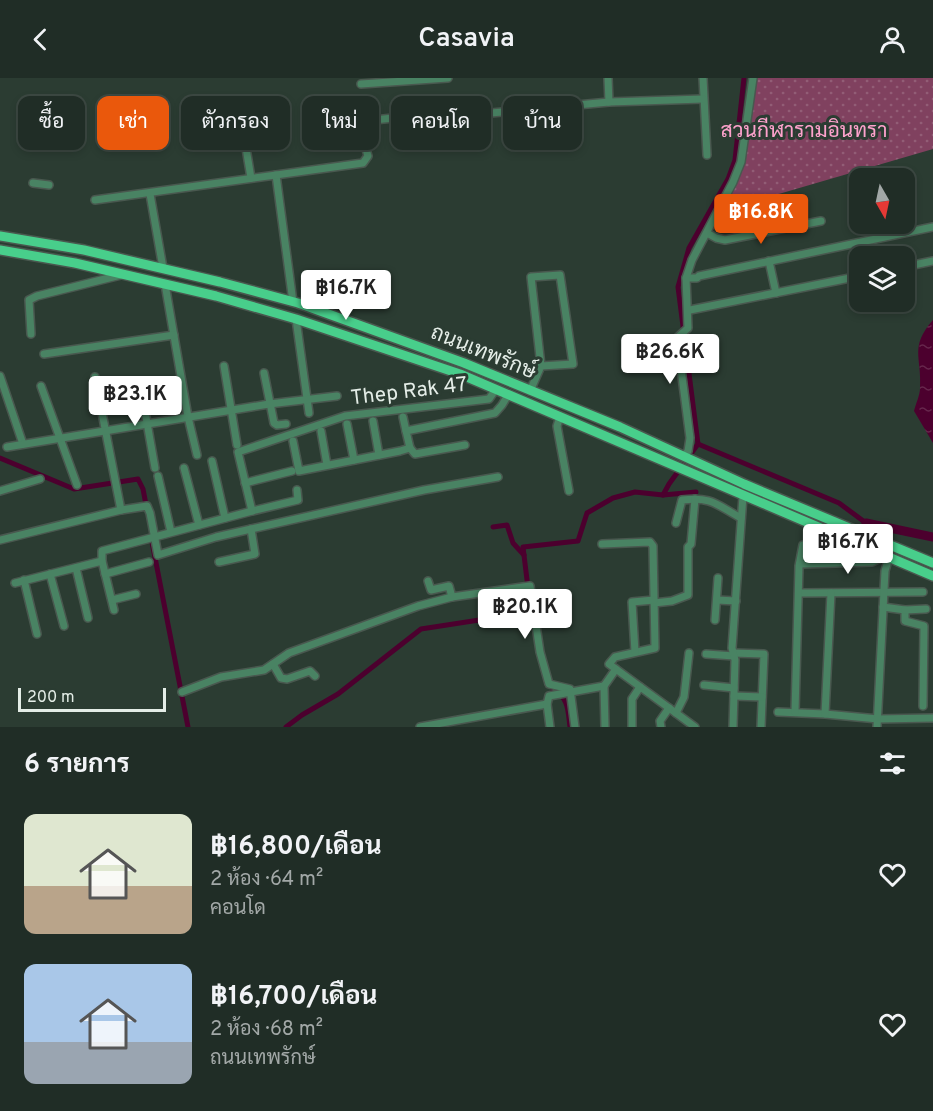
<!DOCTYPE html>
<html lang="th">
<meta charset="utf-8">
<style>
:root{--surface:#202d26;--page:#2d3932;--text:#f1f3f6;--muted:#a2a8a7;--line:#3d4943;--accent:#ea580c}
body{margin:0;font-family:Overpass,Sarabun,sans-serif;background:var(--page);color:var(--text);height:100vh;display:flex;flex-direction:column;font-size:22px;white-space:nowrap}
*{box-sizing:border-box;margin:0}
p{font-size:20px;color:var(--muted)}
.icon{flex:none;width:33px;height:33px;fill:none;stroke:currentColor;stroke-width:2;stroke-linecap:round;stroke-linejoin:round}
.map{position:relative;height:649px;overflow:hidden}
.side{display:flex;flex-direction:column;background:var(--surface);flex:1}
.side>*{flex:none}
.top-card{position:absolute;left:18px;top:18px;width:600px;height:54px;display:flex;gap:12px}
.needle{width:39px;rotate:171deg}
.fabs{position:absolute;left:849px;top:90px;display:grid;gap:12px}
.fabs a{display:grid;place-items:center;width:66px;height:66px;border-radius:12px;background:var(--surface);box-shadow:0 3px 9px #0003,0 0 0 2px var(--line);font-size:30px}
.scale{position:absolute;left:18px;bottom:15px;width:148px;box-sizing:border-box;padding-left:6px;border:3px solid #e4ede7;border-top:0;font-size:16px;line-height:21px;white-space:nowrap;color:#e4ede7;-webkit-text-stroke:4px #2b3c32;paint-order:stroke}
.price{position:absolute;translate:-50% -51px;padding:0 14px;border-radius:6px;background:#fff;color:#222;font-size:20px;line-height:39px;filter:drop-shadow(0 2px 3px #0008)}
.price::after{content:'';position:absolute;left:50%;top:36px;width:18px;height:14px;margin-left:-9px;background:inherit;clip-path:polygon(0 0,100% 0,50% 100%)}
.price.selected{background:var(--accent);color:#fff}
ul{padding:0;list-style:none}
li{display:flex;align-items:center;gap:18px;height:150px;padding:0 24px}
li span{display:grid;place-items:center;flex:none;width:168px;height:120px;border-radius:12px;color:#555}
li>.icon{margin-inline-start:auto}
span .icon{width:72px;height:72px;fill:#fffc;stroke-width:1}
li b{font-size:26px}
h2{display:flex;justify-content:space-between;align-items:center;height:72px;padding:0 24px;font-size:26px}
.tag{padding:0 21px;border-radius:12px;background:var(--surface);box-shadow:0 3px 9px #0003,0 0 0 2px var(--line);font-size:21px;line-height:54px}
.tag.selected{background:var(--accent);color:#fff}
header{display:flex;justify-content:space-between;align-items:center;height:78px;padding:0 24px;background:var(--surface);font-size:27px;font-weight:600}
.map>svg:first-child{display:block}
.park{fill:url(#park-dots)}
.water{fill:url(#water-ripples)}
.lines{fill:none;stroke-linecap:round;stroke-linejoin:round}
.canal{stroke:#4c002e;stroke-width:5}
.river{stroke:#4c002e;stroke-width:9}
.minor-casing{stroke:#49584f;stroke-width:10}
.major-casing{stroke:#49584f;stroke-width:12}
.minor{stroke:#498363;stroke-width:7}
.major{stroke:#48ce8b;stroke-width:9}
.labels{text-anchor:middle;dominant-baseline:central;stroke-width:6;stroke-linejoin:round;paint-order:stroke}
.park-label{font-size:21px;fill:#fda2cc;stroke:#2b3c32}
.street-label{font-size:21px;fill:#e4ede7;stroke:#2b3c32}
</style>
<header><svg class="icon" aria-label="back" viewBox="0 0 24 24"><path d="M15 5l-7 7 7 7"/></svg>Casavia<svg class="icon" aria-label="person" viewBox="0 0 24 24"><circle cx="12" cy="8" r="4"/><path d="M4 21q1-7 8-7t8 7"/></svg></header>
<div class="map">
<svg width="933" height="649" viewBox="0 0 933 649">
<defs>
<pattern id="park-dots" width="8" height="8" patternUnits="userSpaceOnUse" patternTransform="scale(1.5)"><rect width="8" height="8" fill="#80415f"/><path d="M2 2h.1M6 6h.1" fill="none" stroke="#925d76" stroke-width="1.8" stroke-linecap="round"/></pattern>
<pattern id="water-ripples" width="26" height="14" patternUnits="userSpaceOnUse" patternTransform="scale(1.5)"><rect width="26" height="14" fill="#4c002e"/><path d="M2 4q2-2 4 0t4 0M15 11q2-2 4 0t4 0" fill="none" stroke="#66264c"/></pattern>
</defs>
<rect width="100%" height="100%" fill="#2b3c32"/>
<polygon class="park" points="755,0 933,0 933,71 765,120 761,117 725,127 738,101 743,85"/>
<path class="water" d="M933 242V365L914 333C916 325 920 317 920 310 922 279 909 269 933 242Z"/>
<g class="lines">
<g class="canal">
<polyline points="698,366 678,209 689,170 728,101 735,82 744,0"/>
<polyline points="0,380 74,411 138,401 143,411 147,432"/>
<polyline points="663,417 669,406 698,366 839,425 866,445"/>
<polyline points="493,449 507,447 513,465 524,477"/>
<polyline points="151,459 188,649"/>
<polyline points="528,510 523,469 578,463 587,435 613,420 635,414 663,417 696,414"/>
<path d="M553 612C569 619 568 634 570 649"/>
<polyline points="286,649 302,637 338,616 421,551 531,534 530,529"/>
</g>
<polyline class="river" points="866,445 933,459"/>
<defs>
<g id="minor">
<polyline points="608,0 609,24"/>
<polyline points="703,0 707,77"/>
<polyline points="361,6 448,0"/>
<polyline points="245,64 251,100"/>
<polyline points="276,97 293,224"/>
<polyline points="33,105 49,107"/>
<polyline points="150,116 163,190"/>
<polyline points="95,122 363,85 368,78 360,50 360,47 365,43 393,40 438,40 609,24 703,21"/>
<polyline points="707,155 716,160 725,162 821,143"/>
<polyline points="769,183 776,215"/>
<polyline points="904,189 933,183"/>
<polyline points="686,200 697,200 699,198 933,149"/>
<polyline points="165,206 188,339 197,377"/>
<polyline points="690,232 860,198"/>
<polyline points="296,241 309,335"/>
<polyline points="31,256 29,222 37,218 121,197"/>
<polyline points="44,276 174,257"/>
<polyline points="224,288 237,367"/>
<polyline points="264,295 274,345 277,347 286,346"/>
<polyline points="0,298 23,366"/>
<polyline points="95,299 121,432"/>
<polyline points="140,305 155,390"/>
<polyline points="41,308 77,407"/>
<polyline points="530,313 541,288 531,199 560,197 573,286 541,288"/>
<polyline points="403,339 406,353"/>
<polyline points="560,339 557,348 569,413"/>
<polyline points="373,343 379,377"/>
<polyline points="347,346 354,382"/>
<polyline points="321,353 327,387"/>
<polyline points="293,363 299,393 400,373 410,370 406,353 495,335 502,327 508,317"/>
<polyline points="7,369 269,326 337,318"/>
<polyline points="410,370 415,376 465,367"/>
<polyline points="684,378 688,373 690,360 677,260 688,250 686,200 692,182 733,104 741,84 753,0"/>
<polyline points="212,383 225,440"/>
<polyline points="184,390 199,447"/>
<polyline points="158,398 171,454"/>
<polyline points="245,405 292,393"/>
<polyline points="0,413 40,401"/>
<polyline points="252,433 298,422 297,412"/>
<path d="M676 445 682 422C713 419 715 426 741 440"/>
<polyline points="0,462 121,432 147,428 150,435 158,477 216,459 424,412 498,399"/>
<polyline points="602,466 650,464 653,468 655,570 615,579 609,586 695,649"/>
<polyline points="102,483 114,532"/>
<polyline points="219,484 255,476 251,451"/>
<polyline points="800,486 872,484 885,478"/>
<polyline points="76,490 88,540"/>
<polyline points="50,496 64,548"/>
<polyline points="105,496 149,484"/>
<polyline points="24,502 37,556"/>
<polyline points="428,503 431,512 449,508 452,519"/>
<polyline points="15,505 102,483 102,473 252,433 238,374 345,338 489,321 496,311"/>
<polyline points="799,515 923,514"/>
<polyline points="112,522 136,516"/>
<polyline points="717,522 736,523"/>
<polyline points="654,525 672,523 688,517 688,469 691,466 695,421"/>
<polyline points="883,529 905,532 905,543 924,548 923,628"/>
<polyline points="905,532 926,531"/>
<polyline points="715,542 718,500"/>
<polyline points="635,574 632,524 654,522"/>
<polyline points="733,575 764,576 761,649"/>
<polyline points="706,576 734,578"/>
<polyline points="273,586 281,600 287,601 310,593 315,598"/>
<polyline points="704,607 734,610"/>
<polyline points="182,614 221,599 264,592 289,575 418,528 452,519 530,508 540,574 549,606 570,611 575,649"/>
<polyline points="734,618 762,619"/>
<polyline points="778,634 825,636 878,641 933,640"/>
<polyline points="795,634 799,488 803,467"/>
<polyline points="676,635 684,619 689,575"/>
<polyline points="825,636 831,515"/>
<polyline points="420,649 547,626"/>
<polyline points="550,649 547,626 549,618 604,608"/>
<polyline points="605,649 604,608 616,591"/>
<polyline points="632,649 632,621 640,609"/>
<polyline points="661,649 660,643 669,630"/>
<polyline points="733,649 735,582 732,570 743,418"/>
<polyline points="877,649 885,493 889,479"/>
</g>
<g id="major">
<polyline points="0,158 84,172 220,204 298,225 464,285 620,349 744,406 933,485"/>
<polyline points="0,172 75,185 216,218 296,241 460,296 933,498"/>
</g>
</defs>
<use href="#minor" class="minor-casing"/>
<use href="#major" class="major-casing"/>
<use href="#minor" class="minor"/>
<use href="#major" class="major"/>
</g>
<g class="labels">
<g class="park-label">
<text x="804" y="53">สวนกีฬารามอินทรา</text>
</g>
<g class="street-label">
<text transform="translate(483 275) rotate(22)">ถนนเทพรักษ์</text>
<text transform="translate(409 314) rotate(-7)">Thep Rak 47</text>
</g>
</g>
</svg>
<div class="fabs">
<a><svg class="needle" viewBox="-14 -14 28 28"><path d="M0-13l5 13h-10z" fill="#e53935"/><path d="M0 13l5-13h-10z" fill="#a2a8a7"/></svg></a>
<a><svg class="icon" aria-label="layers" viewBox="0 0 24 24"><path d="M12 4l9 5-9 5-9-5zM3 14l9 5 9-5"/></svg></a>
</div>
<div class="scale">200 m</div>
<b class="price selected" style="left:761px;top:167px">฿16.8K</b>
<b class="price" style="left:346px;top:243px">฿16.7K</b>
<b class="price" style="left:670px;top:307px">฿26.6K</b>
<b class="price" style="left:135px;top:349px">฿23.1K</b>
<b class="price" style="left:848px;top:497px">฿16.7K</b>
<b class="price" style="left:525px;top:562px">฿20.1K</b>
<div class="top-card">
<a class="tag">ซื้อ</a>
<a class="tag selected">เช่า</a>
<a class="tag">ตัวกรอง</a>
<a class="tag">ใหม่</a>
<a class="tag">คอนโด</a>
<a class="tag">บ้าน</a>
</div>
</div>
<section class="side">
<h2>6 รายการ<svg class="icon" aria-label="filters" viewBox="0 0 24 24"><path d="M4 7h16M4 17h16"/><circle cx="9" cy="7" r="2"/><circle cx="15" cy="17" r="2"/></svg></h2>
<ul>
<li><span style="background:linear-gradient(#dfe7d0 60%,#b9a48a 0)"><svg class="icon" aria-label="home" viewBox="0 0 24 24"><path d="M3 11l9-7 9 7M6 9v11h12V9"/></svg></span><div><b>฿16,800/เดือน</b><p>2 ห้อง · 64 m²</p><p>คอนโด</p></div><svg class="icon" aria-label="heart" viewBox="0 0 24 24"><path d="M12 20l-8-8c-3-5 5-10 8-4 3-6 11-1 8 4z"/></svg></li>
<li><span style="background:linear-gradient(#a9c7e8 65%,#9aa5b1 0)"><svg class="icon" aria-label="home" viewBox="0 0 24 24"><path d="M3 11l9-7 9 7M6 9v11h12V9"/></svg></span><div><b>฿16,700/เดือน</b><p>2 ห้อง · 68 m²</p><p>ถนนเทพรักษ์</p></div><svg class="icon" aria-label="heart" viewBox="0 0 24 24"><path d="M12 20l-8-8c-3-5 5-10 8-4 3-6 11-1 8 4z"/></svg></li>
</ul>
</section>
